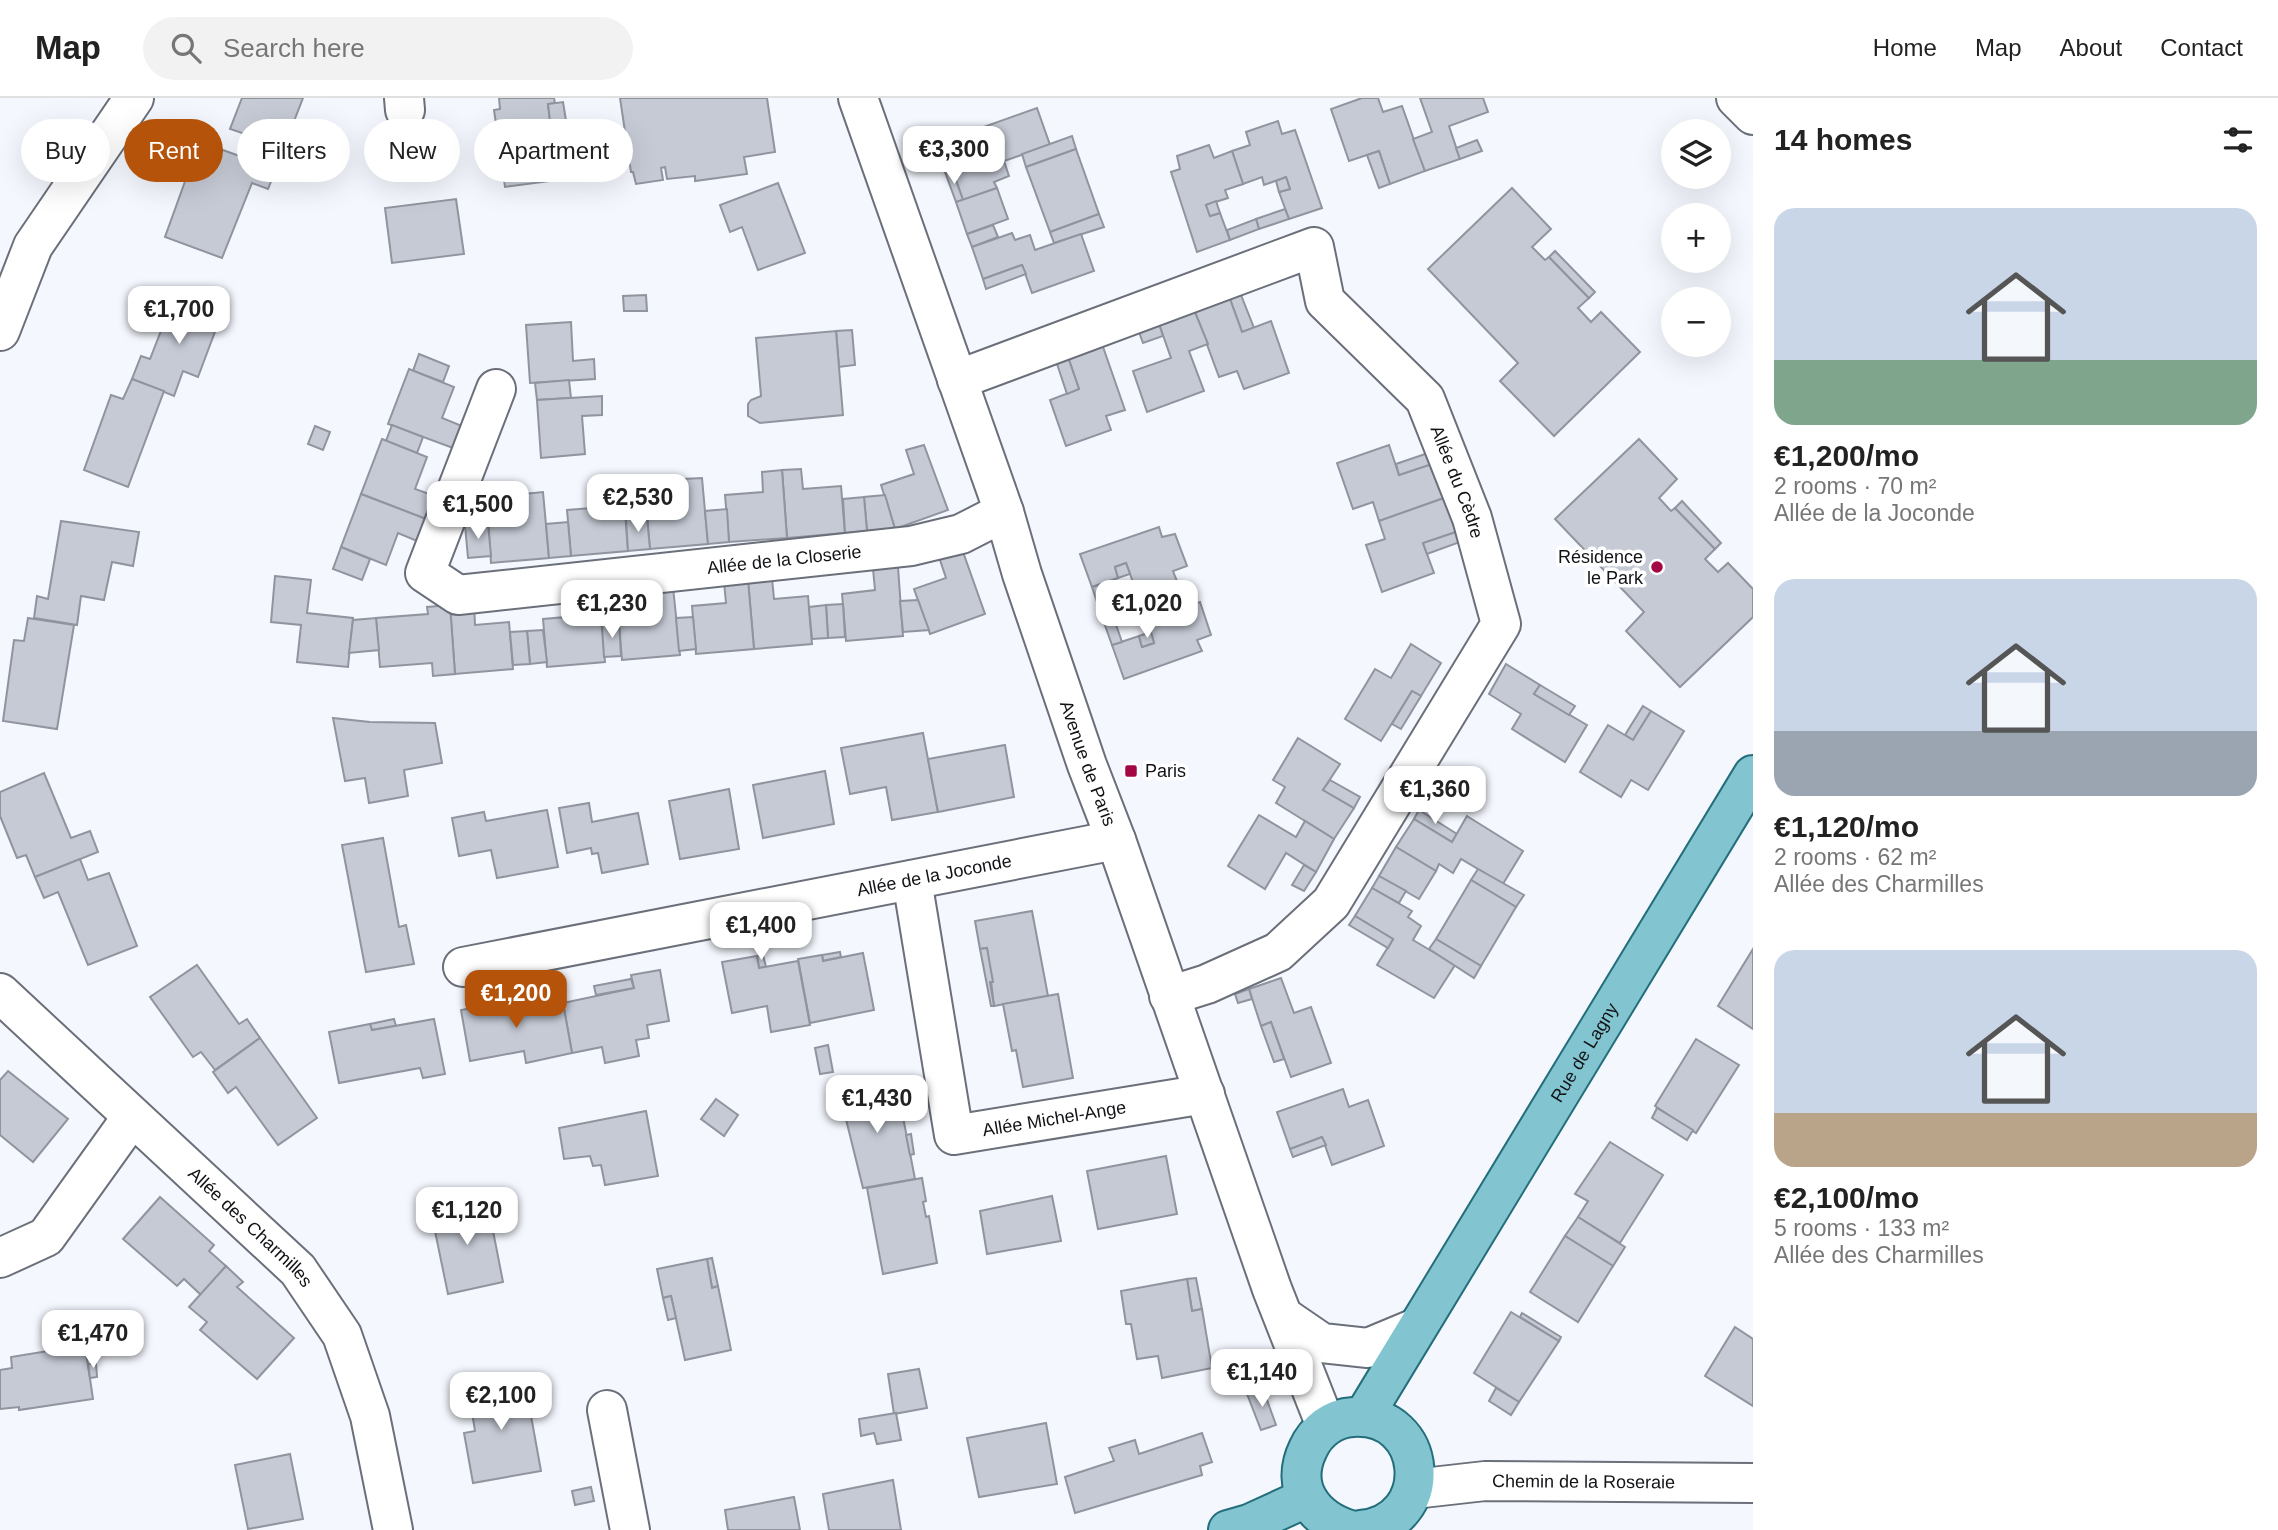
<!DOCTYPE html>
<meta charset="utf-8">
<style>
:root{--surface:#fff;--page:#f2f2f2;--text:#222;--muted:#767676;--line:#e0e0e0;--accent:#b45309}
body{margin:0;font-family:Arial,sans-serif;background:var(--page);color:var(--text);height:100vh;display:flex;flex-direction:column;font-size:26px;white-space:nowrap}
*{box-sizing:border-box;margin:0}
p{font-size:23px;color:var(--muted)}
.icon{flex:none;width:38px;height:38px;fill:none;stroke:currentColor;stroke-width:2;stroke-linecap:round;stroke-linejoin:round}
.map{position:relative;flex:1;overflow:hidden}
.details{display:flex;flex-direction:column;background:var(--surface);width:525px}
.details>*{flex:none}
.hud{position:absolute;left:21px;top:21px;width:665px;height:63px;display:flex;gap:14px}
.controls{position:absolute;left:1661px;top:21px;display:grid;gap:14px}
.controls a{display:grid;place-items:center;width:70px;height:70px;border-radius:50%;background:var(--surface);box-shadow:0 7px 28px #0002;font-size:35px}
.price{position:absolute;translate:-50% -60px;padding:0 16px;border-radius:14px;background:#fff;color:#222;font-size:23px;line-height:46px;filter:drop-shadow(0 2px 4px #0008)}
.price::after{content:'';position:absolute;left:50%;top:42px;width:21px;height:16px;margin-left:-10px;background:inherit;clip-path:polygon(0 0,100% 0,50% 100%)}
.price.current{background:var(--accent);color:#fff}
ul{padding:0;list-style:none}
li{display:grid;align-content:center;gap:14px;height:371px;padding:0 21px}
li span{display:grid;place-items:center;height:217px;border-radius:21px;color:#555}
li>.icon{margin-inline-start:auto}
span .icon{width:126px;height:126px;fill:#fffc;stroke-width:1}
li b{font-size:30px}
h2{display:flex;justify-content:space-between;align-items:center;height:84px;padding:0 21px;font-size:30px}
.pill{padding:0 24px;border-radius:32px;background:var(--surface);box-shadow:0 7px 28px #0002;font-size:24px;line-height:63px}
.pill.current{background:var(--accent);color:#fff}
header{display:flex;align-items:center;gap:42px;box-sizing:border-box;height:98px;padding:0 35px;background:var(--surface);border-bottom:2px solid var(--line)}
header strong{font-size:33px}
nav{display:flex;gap:38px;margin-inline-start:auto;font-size:24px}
.search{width:490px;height:63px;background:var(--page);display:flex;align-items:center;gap:18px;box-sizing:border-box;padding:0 24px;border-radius:38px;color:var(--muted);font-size:26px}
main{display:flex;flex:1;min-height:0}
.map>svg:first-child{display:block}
.building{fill:#c5cad5;stroke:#8f949e;stroke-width:2}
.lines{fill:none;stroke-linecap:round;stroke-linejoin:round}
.minor-casing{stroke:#6a6f79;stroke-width:42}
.major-casing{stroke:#246e7b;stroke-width:42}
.minor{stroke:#fff;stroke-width:38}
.major{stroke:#82c5d0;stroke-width:38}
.poi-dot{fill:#a30844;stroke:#fff;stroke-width:2.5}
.labels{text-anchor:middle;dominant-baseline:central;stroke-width:7;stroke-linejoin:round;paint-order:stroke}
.street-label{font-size:18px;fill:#111316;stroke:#fff}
.poi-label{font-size:18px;fill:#111316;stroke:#fff;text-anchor:end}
</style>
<header>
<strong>Map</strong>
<div class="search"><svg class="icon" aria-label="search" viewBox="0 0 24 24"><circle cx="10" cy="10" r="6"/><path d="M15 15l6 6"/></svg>Search here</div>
<nav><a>Home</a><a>Map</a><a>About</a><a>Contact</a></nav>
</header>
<main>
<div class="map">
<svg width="1753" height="1432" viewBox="0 0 1753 1432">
<rect width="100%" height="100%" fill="#f4f7fe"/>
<g class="building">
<polygon points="242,0 303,0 284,49 230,31"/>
<polygon points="499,0 554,0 555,5 548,6 558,82 505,89 494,12 500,11"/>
<polygon points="620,0 767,0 775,54 744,59 747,76 695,83 695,78 667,81 665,69 661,70 663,82 636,86 633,74 631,74"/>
<polygon points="1362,0 1378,0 1383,14 1402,8 1425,73 1390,86 1379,53 1349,63 1331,11"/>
<polygon points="1420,0 1483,0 1488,14 1449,28 1460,61 1425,73 1413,41 1432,34"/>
<polygon points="563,4 571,54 554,57 548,6"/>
<polygon points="1037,10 1050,47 1004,63 1009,78 994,84 997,90 963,102 952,71 985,60 975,32"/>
<polygon points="1278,23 1282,36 1295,32 1322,110 1289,121 1279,94 1290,91 1286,79 1264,87 1262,79 1243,86 1232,53 1250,47 1246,34"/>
<polygon points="1072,38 1076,51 1026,69 1022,56"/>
<polygon points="1477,42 1482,53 1460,61 1456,50"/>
<polygon points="206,46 276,71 268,91 252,85 222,160 165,139 192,64 199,67"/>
<polygon points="1209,47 1214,60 1232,53 1243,86 1225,92 1228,100 1206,107 1210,118 1220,115 1230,142 1197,154 1171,74 1180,71 1177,58"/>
<polygon points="981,50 985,60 945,74 942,64"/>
<polygon points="1076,51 1099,116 1050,134 1026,69"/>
<polygon points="1379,53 1390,86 1379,90 1367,57"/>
<polygon points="952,71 963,102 956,104 945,74"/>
<polygon points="1286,79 1290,91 1279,94 1276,83"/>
<polygon points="778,85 805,155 758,172 742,129 730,134 720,107"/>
<polygon points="997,90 1008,121 967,136 956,104"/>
<polygon points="1512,90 1551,131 1532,149 1545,162 1549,159 1589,200 1578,210 1591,224 1601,214 1640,254 1554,338 1500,283 1518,265 1428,171"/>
<polygon points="456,101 464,156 392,165 385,110"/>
<polygon points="1216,103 1220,115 1210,118 1206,107"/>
<polygon points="1285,111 1289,121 1259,131 1256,121"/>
<polygon points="1099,116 1104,129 1054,145 1050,134"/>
<polygon points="1256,121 1259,131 1230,142 1227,132"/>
<polygon points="993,127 998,139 972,149 967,136"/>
<polygon points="1012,135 1015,142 1030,137 1035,152 1081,136 1094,173 1032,195 1022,167 983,181 972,149"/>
<polygon points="1555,153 1595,194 1589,200 1549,159"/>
<polygon points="1022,167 1026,176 986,191 983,181"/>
<polygon points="175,197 222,215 198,279 183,273 174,298 132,281 141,258 150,261"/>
<polygon points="646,197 647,213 624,213 623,198"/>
<polygon points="1241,197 1254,230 1242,234 1230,201"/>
<polygon points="1230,201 1242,234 1271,223 1289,275 1244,291 1237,273 1219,279 1195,214"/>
<polygon points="1195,214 1208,246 1189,253 1204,293 1147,314 1133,273 1171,260 1159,226"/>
<polygon points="571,224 573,263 594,261 595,281 530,285 526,227"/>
<polygon points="1159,226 1163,238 1143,245 1139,234"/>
<polygon points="852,232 855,267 839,269 836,233"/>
<polygon points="836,233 843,317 760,325 748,318 748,306 751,302 761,298 756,240"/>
<polygon points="1102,246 1125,312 1106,318 1111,332 1066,348 1050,302 1079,291 1068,259"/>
<polygon points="419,256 449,268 443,284 413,273"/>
<polygon points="1068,259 1079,291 1067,296 1056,263"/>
<polygon points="409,271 454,289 442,320 462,328 453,350 388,326"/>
<polygon points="132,281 164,293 128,389 84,372 111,297 123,301"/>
<polygon points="569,282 571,300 537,302 535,285"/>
<polygon points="602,298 602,317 582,318 585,356 541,360 537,302"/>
<polygon points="392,327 423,339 417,355 386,343"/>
<polygon points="315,328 330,334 323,352 308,346"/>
<polygon points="382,341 427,359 415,391 435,398 426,421 361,396"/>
<polygon points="1639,341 1677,381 1659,400 1671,413 1675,410 1715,451 1705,461 1718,474 1728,465 1753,491 1753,519 1680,589 1626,533 1644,514 1555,421"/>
<polygon points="924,347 948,412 895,431 881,387 914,376 906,352"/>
<polygon points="1389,347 1399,377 1432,366 1444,400 1379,423 1373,404 1353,411 1337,365"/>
<polygon points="1428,355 1432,366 1399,377 1396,366"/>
<polygon points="801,371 803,391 841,388 845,435 787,440 782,372"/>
<polygon points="782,372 787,440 729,444 725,397 763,394 762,374"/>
<polygon points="702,380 708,446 650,451 646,405 685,402 683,381"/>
<polygon points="623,386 628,453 571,458 567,412 605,409 603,388"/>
<polygon points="543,394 549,460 491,465 488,419 526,416 524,396"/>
<polygon points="361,396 426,421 417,443 398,435 386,467 341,449"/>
<polygon points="885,397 895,431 867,433 864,399"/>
<polygon points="864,399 867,433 845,435 843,401"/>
<polygon points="1444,400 1456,434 1423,445 1434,475 1382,494 1366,447 1385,441 1379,423"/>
<polygon points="1682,403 1721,445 1715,451 1675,410"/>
<polygon points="727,411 729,444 708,446 705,413"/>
<polygon points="647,420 650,451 628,453 626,421"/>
<polygon points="61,423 139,434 133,468 112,464 104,502 81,498 77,527 34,520 37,498 48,501"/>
<polygon points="568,424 571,458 549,460 546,426"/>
<polygon points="488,426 491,458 468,460 465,427"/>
<polygon points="1159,429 1162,439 1175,436 1187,468 1173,473 1180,491 1148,502 1141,484 1134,487 1126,465 1115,469 1118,480 1092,489 1080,456"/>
<polygon points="1456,434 1460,444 1427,456 1423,445"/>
<polygon points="341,449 370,461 362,482 333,471"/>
<polygon points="962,451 985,516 930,536 914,491 946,480 939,459"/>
<polygon points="1126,465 1130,476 1118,480 1115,469"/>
<polygon points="898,469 903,538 846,543 842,496 875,492 873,471"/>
<polygon points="275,478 311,482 307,515 353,520 348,569 297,564 301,527 271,524"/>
<polygon points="772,480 774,501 808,498 812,546 754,551 748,482"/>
<polygon points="748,482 754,551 696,556 692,508 726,505 724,484"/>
<polygon points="1102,486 1112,515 1102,519 1092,489"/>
<polygon points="673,489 680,557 622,562 618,514 651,512 649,491"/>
<polygon points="1180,491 1186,509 1200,504 1211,537 1197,542 1202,553 1124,581 1112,547 1139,538 1142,549 1154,545 1147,523 1154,520 1148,502"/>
<polygon points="599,495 605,564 547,569 543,521 577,518 575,497"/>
<polygon points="918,502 929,532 903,534 900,503"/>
<polygon points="474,505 475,527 509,524 513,571 455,576 450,507"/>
<polygon points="843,506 845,539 828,540 826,507"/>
<polygon points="450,507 455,576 433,578 432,565 380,569 376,520 428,516 427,509"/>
<polygon points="826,507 828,540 812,541 809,509"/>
<polygon points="1112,515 1122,544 1112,547 1102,519"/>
<polygon points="693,519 696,551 679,553 676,520"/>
<polygon points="28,520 74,527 57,631 3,623 14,542 24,543"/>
<polygon points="376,520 379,552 349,555 353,522"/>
<polygon points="619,525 621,558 604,559 602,527"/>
<polygon points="543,532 547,564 530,566 527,533"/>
<polygon points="527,533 530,566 513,567 510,534"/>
<polygon points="1151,534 1154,545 1142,549 1139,538"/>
<polygon points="1411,546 1441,565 1421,598 1412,593 1381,643 1345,621 1375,571 1391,580"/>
<polygon points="1506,566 1540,587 1534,596 1587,627 1565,664 1512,631 1521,616 1489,596"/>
<polygon points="1540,587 1575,608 1569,617 1534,596"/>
<polygon points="1412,593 1421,598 1401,631 1392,626"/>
<polygon points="1643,608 1651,613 1633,642 1625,637"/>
<polygon points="1651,613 1684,633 1648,692 1631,682 1621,699 1580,674 1608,627 1633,642"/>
<polygon points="333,620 370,624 435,625 442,665 404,672 408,698 369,705 365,680 345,683"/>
<polygon points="923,635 938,714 892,722 886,689 850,696 841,650"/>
<polygon points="1298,640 1340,666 1323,692 1354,710 1334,741 1276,705 1285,689 1273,682"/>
<polygon points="1005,647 1014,699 938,714 928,661"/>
<polygon points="825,673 834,726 763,740 753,687"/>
<polygon points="44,675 71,740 90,733 98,754 35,779 26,757 17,760 0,718 0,694"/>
<polygon points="1330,682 1360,699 1354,710 1323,692"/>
<polygon points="729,691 739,751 680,761 669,703"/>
<polygon points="589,705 592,724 638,715 648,766 602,775 598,755 592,756 591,750 567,755 559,710"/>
<polygon points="547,712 558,769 497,780 491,752 459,758 452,720 484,714 486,723"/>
<polygon points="1419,712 1457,736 1452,744 1414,721"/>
<polygon points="1259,717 1296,739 1305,723 1334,741 1316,774 1286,755 1265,791 1228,768"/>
<polygon points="1467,718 1523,753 1503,786 1461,761 1453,775 1439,766 1436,773 1396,749 1414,721 1452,744"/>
<polygon points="383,740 399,829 406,827 414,866 366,874 342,747"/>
<polygon points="1396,749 1436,773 1419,801 1379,778"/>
<polygon points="80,761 88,782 109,775 137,848 88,867 58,794 44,800 35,779"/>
<polygon points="1304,767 1316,774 1304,793 1292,787"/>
<polygon points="1478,771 1524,797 1516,809 1471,782"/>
<polygon points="1379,778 1406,793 1399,805 1372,790"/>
<polygon points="1471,782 1516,809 1481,868 1436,841"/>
<polygon points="1372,790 1412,813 1408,819 1421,828 1413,842 1455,867 1434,900 1377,867 1393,841 1355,818"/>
<polygon points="1032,813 1048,898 994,908 987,850 980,851 975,823"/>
<polygon points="1355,818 1393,841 1388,850 1349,827"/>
<polygon points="1436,841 1481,868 1474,880 1429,851"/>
<polygon points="987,850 993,884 990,884 994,908 991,908 980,851"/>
<polygon points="1753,851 1753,931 1718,908"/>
<polygon points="840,854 841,859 823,863 822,857"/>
<polygon points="863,855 874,912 810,925 798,861 822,857 823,863"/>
<polygon points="763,857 766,869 759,870 757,858"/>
<polygon points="757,858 759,870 798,863 810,927 771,934 767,908 732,915 722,864"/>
<polygon points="197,867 239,926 247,921 260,940 215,972 201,954 193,959 150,899"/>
<polygon points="660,872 669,923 647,927 649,940 636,942 639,958 605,965 602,949 572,955 563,905 634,890 631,877"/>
<polygon points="1281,880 1294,915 1311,909 1331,965 1291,979 1271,924 1261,928 1249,891"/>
<polygon points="631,881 634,890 596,897 594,888"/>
<polygon points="1249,891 1252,901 1238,905 1235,896"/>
<polygon points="1058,896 1073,980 1023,989 1016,952 1012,953 1003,906"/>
<polygon points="524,897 527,912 563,905 572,955 526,965 524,953 470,963 461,912 499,905 499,902"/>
<polygon points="394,921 396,928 372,932 370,926"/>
<polygon points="434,921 445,976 423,980 420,970 339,985 329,934 370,926 372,932"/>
<polygon points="1271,924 1284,961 1274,964 1261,928"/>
<polygon points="260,940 317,1020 278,1047 236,989 228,995 213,974"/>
<polygon points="1696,941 1739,967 1696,1035 1655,1008"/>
<polygon points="828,947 833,974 820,976 815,950"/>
<polygon points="8,973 68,1021 33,1064 0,1037 0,982"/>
<polygon points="890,983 896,1015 902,1014 915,1081 863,1090 839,993"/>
<polygon points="1343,991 1349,1009 1368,1002 1384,1048 1332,1067 1322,1039 1290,1051 1277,1014"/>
<polygon points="716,1001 738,1017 724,1038 701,1021"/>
<polygon points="1657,1010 1693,1032 1687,1042 1652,1020"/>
<polygon points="646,1013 658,1078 605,1087 601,1067 593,1068 590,1058 564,1061 559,1030"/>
<polygon points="911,1036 914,1056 910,1057 906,1037"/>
<polygon points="1322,1039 1326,1047 1293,1059 1290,1051"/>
<polygon points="1610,1044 1663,1077 1620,1145 1578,1119 1588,1103 1575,1096"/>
<polygon points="1166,1058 1177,1116 1098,1131 1087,1073"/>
<polygon points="922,1080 926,1103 923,1104 926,1119 929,1118 937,1165 883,1176 867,1090"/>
<polygon points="1052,1098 1061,1143 987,1156 980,1113"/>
<polygon points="160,1099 214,1147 209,1153 226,1168 201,1197 184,1181 177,1188 123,1141"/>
<polygon points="487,1102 503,1184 448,1196 431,1114"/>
<polygon points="1578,1119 1625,1149 1613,1168 1565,1138"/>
<polygon points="1565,1138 1613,1168 1578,1224 1530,1194"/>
<polygon points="712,1160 718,1188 712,1190 707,1161"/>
<polygon points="707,1161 712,1190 718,1188 731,1252 685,1262 671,1198 663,1200 657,1171"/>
<polygon points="226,1168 243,1184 237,1189 294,1240 257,1281 200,1232 207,1224 189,1209"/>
<polygon points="1196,1180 1202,1211 1192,1213 1187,1181"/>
<polygon points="1187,1181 1192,1213 1202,1211 1212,1270 1162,1280 1158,1258 1137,1261 1131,1226 1126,1226 1121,1193"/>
<polygon points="671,1198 676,1220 668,1222 663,1200"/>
<polygon points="1511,1214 1559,1243 1519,1304 1474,1275"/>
<polygon points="1522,1215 1561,1239 1559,1243 1520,1219"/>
<polygon points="1735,1229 1753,1241 1753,1308 1705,1278"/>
<polygon points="85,1247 93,1301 19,1312 19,1309 0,1311 0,1272 12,1270 11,1259"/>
<polygon points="96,1265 97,1279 90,1280 88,1266"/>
<polygon points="919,1271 927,1310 894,1316 888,1276"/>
<polygon points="524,1279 541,1373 473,1385 464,1335 475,1333 468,1289"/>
<polygon points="1496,1290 1519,1304 1511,1317 1489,1303"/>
<polygon points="1263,1291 1276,1327 1261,1332 1247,1296"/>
<polygon points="896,1315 901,1342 877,1346 874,1335 861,1338 859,1321"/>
<polygon points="1046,1325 1057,1386 979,1399 967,1340"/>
<polygon points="1202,1335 1212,1364 1200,1368 1202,1377 1075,1415 1065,1379 1114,1363 1109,1350 1135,1342 1139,1356"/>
<polygon points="290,1356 303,1421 248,1431 235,1367"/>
<polygon points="893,1382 901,1432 829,1432 823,1396"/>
<polygon points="591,1389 594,1403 575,1407 572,1393"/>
<polygon points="794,1399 800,1432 728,1432 725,1412"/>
</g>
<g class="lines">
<defs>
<g id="minor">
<polyline points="404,0 405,12"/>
<path id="s1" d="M858 0 1004 414 1022 476 1087 667 1116 742 1272 1191 1326 1328"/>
<polyline points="1736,0 1753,17"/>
<polyline points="0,233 33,148 134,0"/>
<path id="s2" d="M957 282 1314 149 1325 203 1425 301 1472 420 1501 526 1331 805 1278 854 1207 886 1169 898"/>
<path id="s3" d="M496 291 425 475 458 497 911 448 961 436 1004 414"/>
<path id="s4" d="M912 782 954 1037 1205 996"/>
<path id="s5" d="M463 869 1116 742"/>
<path id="s6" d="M0 895 298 1172 342 1237 370 1318 393 1432"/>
<polyline points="0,1160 46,1139 132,1019"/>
<polyline points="1284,1219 1322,1245 1368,1250 1416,1230"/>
<polyline points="607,1312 630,1432"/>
<path id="s7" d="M1414 1391 1485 1383 1753 1385"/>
</g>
<g id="major">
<path id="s8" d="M1364 1318 1753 677"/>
<polyline points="1228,1432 1249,1426 1306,1400"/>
<path d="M1350 1432C1314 1421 1289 1390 1308 1351 1316 1333 1333 1320 1353 1319 1429 1314 1438 1424 1361 1432"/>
</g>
</defs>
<use href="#minor" class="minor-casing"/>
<use href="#major" class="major-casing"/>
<use href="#minor" class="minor"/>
<use href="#major" class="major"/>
</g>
<g class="poi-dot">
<circle cx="1657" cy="469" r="7"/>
<rect x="1124" y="666" width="14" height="14" rx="3.5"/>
</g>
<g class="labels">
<g class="street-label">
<text stroke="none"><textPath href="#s2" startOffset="665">Allée du Cèdre</textPath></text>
<text stroke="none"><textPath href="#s3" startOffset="565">Allée de la Closerie</textPath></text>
<text stroke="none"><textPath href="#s1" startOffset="704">Avenue de Paris</textPath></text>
<text stroke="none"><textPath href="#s5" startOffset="480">Allée de la Joconde</textPath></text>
<text stroke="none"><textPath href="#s8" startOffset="425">Rue de Lagny</textPath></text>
<text stroke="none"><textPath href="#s4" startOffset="360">Allée Michel-Ange</textPath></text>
<text stroke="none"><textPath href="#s6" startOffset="343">Allée des Charmilles</textPath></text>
<text stroke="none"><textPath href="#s7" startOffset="170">Chemin de la Roseraie</textPath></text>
</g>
<g class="poi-label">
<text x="1643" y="459">Résidence<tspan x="1643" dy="21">le Park</tspan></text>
<text x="1145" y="673" text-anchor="start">Paris</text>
</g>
</g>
</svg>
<div class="controls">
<a><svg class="icon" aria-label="layers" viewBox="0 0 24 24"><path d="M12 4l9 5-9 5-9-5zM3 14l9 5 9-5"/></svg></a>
<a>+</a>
<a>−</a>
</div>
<b class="price" style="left:954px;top:88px">€3,300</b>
<b class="price" style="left:179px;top:248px">€1,700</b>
<b class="price" style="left:638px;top:436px">€2,530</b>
<b class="price" style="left:478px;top:443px">€1,500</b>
<b class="price" style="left:612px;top:542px">€1,230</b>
<b class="price" style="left:1147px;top:542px">€1,020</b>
<b class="price" style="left:1435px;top:728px">€1,360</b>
<b class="price" style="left:761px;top:864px">€1,400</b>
<b class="price current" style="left:516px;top:932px">€1,200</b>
<b class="price" style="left:877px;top:1037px">€1,430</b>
<b class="price" style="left:467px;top:1149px">€1,120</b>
<b class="price" style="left:93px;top:1272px">€1,470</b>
<b class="price" style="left:1262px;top:1311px">€1,140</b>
<b class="price" style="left:501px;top:1334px">€2,100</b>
<div class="hud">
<a class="pill">Buy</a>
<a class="pill current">Rent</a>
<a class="pill">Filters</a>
<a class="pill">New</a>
<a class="pill">Apartment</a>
</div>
</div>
<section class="details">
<h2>14 homes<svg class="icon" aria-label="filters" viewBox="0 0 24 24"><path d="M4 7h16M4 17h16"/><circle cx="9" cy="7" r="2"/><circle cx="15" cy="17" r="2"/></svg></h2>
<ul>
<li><span style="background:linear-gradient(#c9d6e8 70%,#7fa58c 0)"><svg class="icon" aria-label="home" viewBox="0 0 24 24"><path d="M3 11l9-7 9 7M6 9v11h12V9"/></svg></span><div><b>€1,200/mo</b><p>2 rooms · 70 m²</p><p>Allée de la Joconde</p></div></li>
<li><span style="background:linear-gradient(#c9d6e8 70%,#9aa5b1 0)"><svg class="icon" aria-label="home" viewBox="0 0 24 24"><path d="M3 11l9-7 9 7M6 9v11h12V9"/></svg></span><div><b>€1,120/mo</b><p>2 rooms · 62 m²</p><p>Allée des Charmilles</p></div></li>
<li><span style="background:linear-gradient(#c9d6e8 75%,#b9a48a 0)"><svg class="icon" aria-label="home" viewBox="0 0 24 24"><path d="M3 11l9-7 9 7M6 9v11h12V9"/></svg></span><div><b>€2,100/mo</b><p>5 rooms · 133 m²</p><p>Allée des Charmilles</p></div></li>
</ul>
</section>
</main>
